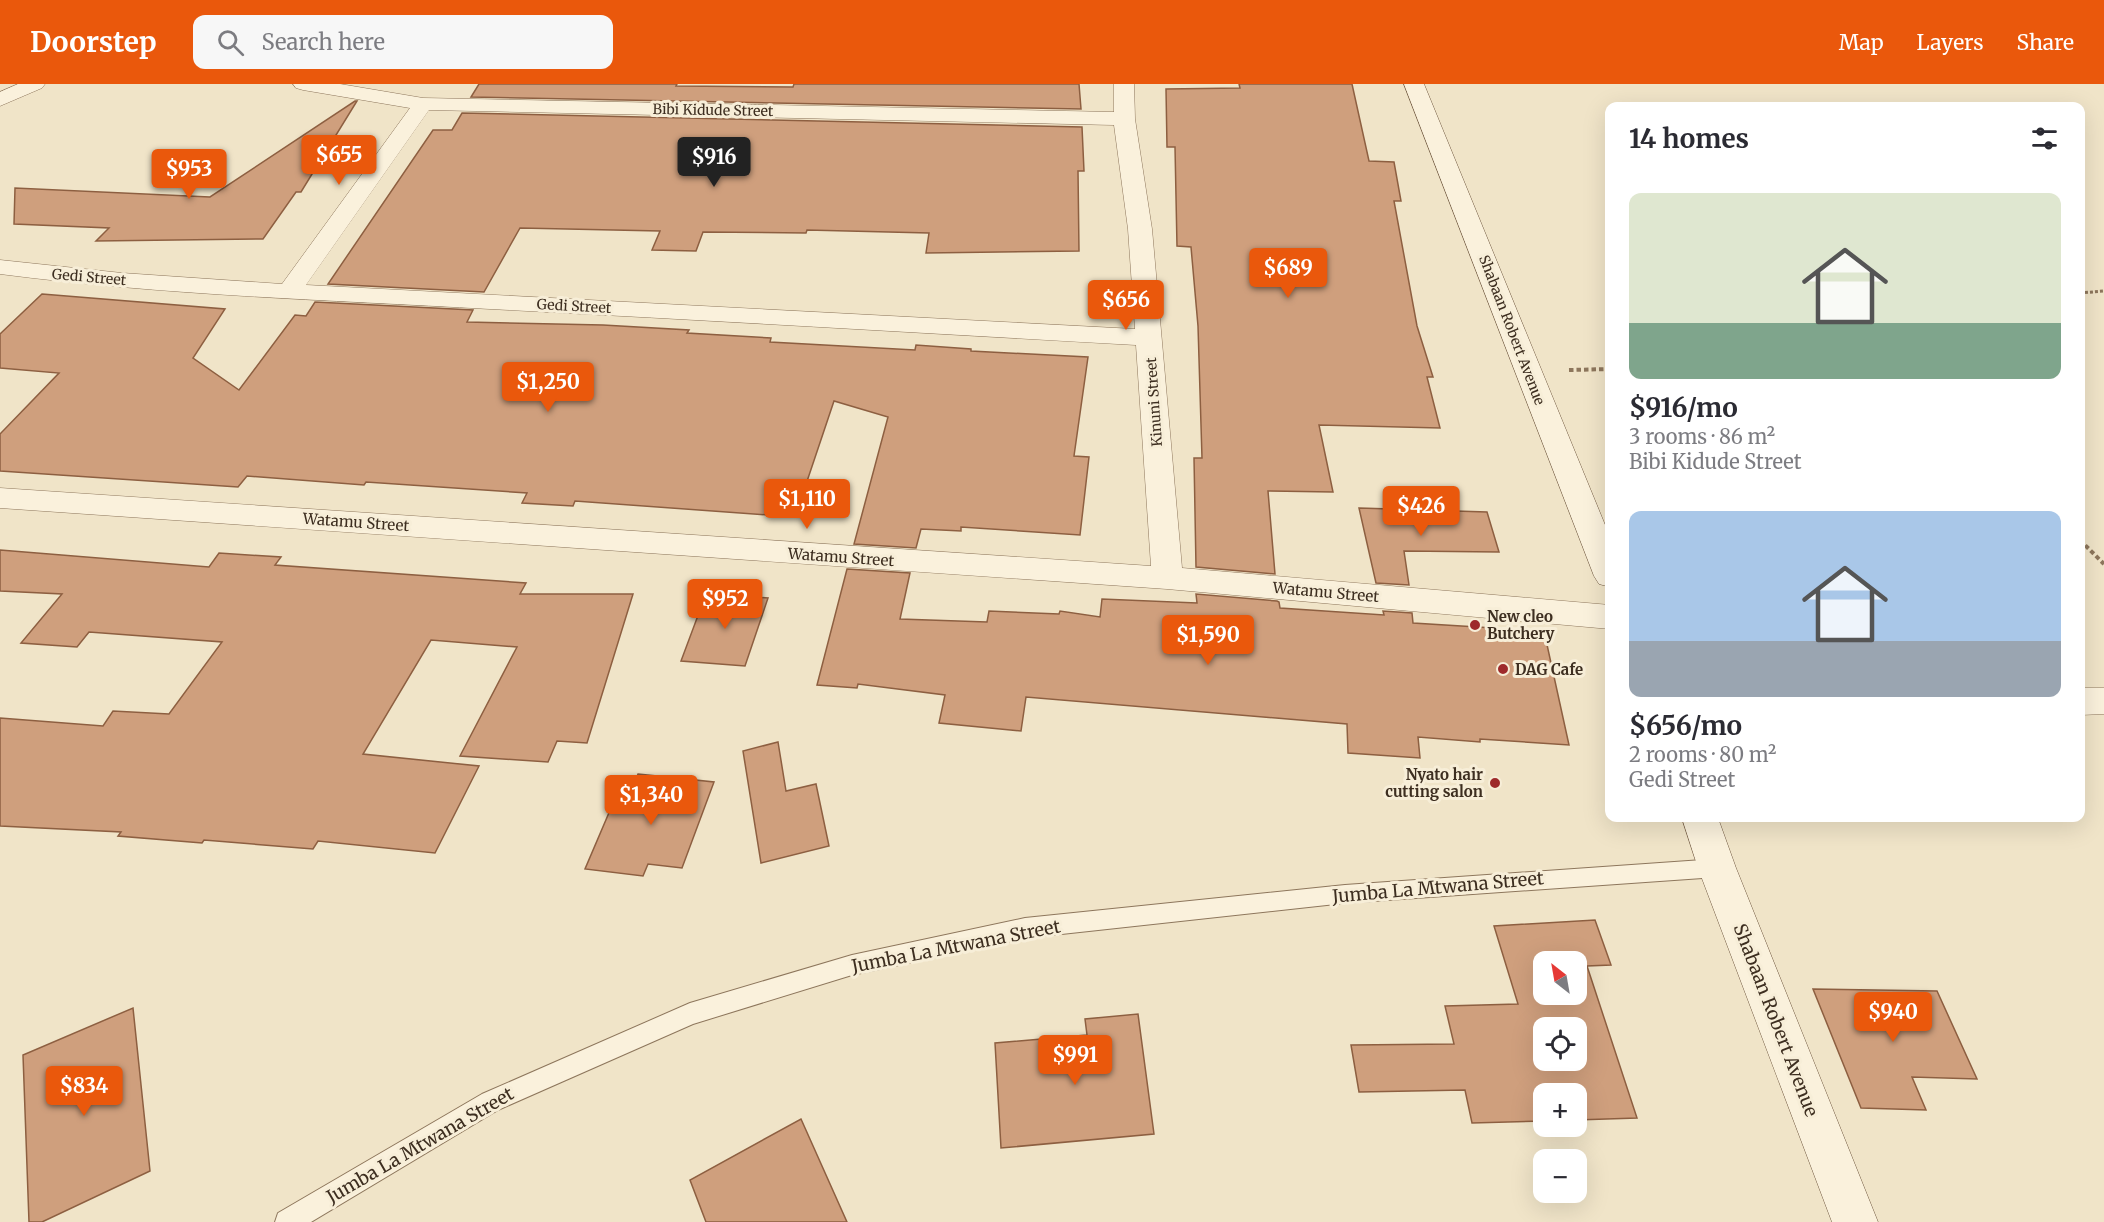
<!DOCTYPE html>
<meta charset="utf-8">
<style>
:root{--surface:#fff;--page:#f7f7f7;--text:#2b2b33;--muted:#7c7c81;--accent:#ea580c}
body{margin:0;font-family:Merriweather,serif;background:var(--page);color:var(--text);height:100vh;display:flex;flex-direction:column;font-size:22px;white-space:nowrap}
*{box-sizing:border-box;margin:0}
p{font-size:20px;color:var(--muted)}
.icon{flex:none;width:33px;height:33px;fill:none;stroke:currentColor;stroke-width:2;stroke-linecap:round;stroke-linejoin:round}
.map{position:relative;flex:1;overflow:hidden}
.panel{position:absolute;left:1605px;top:18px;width:480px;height:720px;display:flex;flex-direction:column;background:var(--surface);border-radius:12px;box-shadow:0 6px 24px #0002}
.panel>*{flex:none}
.needle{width:39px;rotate:329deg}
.controls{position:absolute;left:1533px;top:867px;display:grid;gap:12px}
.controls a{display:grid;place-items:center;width:54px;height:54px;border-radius:12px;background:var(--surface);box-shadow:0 6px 24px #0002;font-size:30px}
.price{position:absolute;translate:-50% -51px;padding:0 14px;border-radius:6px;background:var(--accent);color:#fff;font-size:20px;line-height:39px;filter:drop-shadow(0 2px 3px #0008)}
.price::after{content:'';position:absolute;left:50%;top:36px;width:18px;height:14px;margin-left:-9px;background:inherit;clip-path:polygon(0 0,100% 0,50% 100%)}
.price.on{background:#222;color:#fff}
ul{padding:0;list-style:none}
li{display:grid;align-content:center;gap:12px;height:318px;padding:0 24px}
li span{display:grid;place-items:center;height:186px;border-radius:12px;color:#555}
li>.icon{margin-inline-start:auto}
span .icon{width:108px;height:108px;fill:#fffc;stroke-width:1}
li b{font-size:26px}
h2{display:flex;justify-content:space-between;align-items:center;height:72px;padding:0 24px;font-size:26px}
header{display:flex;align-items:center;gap:36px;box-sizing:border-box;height:84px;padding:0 30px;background:var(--accent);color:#fff}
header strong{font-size:28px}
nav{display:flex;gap:33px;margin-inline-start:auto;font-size:21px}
.search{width:420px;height:54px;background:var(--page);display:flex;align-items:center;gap:15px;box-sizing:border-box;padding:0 21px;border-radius:12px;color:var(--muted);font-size:22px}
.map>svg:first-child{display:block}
.building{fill:#cf9f7d;stroke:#8d5f41;stroke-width:1.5;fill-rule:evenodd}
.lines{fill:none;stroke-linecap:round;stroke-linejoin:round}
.lane-casing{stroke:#8d765c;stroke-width:2}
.street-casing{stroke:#8d765c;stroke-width:1}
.secondary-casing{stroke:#6f573f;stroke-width:1}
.path-far1{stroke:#8d765c;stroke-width:3;stroke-dasharray:3 2;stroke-linecap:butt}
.path{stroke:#8d765c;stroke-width:4;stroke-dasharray:4.5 3;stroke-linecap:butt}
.lane{fill:#faf1dc;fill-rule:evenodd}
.street{fill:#faf1dc;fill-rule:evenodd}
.secondary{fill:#faf1dc;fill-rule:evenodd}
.poi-dot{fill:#9e2a2b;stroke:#f7eed8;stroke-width:2}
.labels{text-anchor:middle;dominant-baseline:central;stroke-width:6;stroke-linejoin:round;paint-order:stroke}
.far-street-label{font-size:14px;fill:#3d2e20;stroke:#f7eed8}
.street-label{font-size:15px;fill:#3d2e20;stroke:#f7eed8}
.poi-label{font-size:15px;font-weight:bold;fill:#3d2e20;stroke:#f7eed8;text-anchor:start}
.near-street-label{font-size:18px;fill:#3d2e20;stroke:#f7eed8}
</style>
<header>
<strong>Doorstep</strong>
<div class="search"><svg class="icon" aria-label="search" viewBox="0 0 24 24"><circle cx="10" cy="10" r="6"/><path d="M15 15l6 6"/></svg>Search here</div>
<nav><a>Map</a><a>Layers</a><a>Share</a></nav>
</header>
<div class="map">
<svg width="2104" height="1138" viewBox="0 0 2104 1138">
<rect width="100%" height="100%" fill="#f0e4c8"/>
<g class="building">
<polygon points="479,0 677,0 676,2 793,3 794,0 1079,0 1081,25 471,13"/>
<polygon points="1239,0 1352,0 1369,77 1394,78 1401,117 1394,117 1417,242 1433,293 1427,293 1440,344 1319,341 1333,408 1268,407 1275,490 1196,483 1194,374 1202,374 1198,242 1191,163 1177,162 1175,63 1167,63 1166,5 1240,4"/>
<polygon points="355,17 357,17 301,108 296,108 263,155 96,157 109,144 14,140 15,104 210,113"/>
<polygon points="462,29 1082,43 1084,87 1078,87 1079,167 926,169 929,149 807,146 806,149 703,148 696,167 652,166 660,147 520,144 484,208 328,200 433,46 452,46"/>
<polygon points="42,210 225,225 193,274 239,306 295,231 306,232 315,218 473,226 467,238 603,241 689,246 687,249 771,254 770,258 915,266 916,261 971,265 971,267 1088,273 1074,372 1089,373 1080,451 961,443 961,447 921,445 916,464 854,460 888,333 834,317 795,433 575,417 573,422 522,419 527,409 366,398 364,401 247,392 238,403 0,387 0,350 59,289 0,284 0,250"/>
<polygon points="1359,424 1487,428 1499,468 1404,467 1409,501 1376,499"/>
<polygon points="0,466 209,483 219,469 281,473 275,481 526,499 520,510 633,510 587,659 557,657 548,678 460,672 517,563 431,556 363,670 479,682 435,769 318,757 313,765 204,756 202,759 118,752 121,748 0,742 0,634 103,642 113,627 169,630 222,558 89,548 77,563 21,559 62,510 0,507"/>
<polygon points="847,485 910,489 900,535 987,538 989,527 1059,530 1060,527 1100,533 1102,515 1197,519 1196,510 1277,517 1279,518 1280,524 1384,531 1383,527 1412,529 1413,539 1544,547 1569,661 1480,655 1480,658 1418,653 1420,674 1348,669 1347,640 1026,613 1021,647 939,639 945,611 858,600 857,604 817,601"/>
<polygon points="706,510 768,514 745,582 681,577"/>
<polygon points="778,658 786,707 816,700 829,762 761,779 743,667"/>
<polygon points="638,690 714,698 682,784 648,780 643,792 585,785 614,717 626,722"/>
<path d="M1595 836 1611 881 1587 882 1637 1034 1576 1036V1010H1544V1037L1472 1039 1465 1006 1359 1008 1351 961 1454 960 1445 922 1518 920 1494 842ZM1544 878H1576V910H1544ZM1544 944H1576V976H1544Z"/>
<polygon points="1813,905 1937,907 1977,995 1912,993 1926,1026 1861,1024"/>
<polygon points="133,924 150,1087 42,1138 29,1138 23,971"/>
<polygon points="1138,930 1154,1050 1001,1064 995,959 1087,951 1085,935"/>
<polygon points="801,1035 847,1138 706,1138 690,1096"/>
</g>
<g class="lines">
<defs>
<polygon id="lane" points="1717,775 1724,778 1727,784 1724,790 1717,793 1345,819 1025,854 852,891 693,940 498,1026 311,1138 275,1138 278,1129 482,1010 690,919 852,871 1025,834 1345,801"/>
<g id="street">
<polygon points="18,0 45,0 42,4 0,22 0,8"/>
<path d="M293 0H340L423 14 1114 28V0H1134L1135 35 1152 145 1182 484 1610 521V545L1167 505 0 424V404L1151 482 1136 261C921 249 706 236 490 225 326 216 163 211 0 190V176L122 189 282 200 410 24 303 6 296 4ZM429 26 1114 41 1128 145 1135 245 306 201Z"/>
<polygon points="2080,604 2104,604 2104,630 2080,631"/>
</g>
<g id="secondary">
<polygon points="1404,0 1424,0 1610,453 1610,503 1599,500 1594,492"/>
<polygon points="1682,734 1718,734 1736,784 1878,1138 1832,1138 1698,784"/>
</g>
</defs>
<use href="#lane" class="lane-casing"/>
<use href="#street" class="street-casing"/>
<use href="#secondary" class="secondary-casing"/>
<polyline class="path-far1" points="2080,209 2104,207"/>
<g class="path">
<polyline points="1569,286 1610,285"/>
<polyline points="2080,456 2104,480"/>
</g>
<use href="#lane" class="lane"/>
<use href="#street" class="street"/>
<use href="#secondary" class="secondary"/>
</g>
<g class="poi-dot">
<circle cx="1475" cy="541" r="6"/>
<circle cx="1503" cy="585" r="6"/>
<circle cx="1495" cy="699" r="6"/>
</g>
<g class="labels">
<g class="far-street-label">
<text transform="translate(713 26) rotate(1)">Bibi Kidude Street</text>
<text transform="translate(89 193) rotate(5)">Gedi Street</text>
<text transform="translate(574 222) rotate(3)">Gedi Street</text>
<text transform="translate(1512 246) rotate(69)">Shabaan Robert Avenue</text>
<text transform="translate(1154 318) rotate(-94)">Kinuni Street</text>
</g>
<g class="street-label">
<text transform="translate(356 438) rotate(4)">Watamu Street</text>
<text transform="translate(841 473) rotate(4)">Watamu Street</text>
<text transform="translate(1326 508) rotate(5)">Watamu Street</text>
</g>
<g class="poi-label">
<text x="1487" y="532">New cleo<tspan x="1487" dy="17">Butchery</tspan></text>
<text x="1515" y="585">DAG Cafe</text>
<text x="1483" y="690" text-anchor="end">Nyato hair<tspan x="1483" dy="17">cutting salon</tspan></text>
</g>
<g class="near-street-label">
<text transform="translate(1438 803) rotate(-5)">Jumba La Mtwana Street</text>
<text transform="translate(956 862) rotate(-11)">Jumba La Mtwana Street</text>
<text transform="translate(1776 936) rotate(69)">Shabaan Robert Avenue</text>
<text transform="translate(420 1061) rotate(-30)">Jumba La Mtwana Street</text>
</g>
</g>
</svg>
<div class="controls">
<a><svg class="needle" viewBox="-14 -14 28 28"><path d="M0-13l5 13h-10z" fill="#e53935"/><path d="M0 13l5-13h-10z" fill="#7c7c81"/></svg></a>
<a><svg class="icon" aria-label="locate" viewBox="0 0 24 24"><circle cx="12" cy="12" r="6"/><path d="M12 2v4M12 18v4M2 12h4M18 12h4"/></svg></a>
<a>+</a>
<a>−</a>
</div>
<b class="price" style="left:339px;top:102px">$655</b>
<b class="price on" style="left:714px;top:104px">$916</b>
<b class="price" style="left:189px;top:116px">$953</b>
<b class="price" style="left:1288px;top:215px">$689</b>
<b class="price" style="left:1126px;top:247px">$656</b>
<b class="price" style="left:548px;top:329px">$1,250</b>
<b class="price" style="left:807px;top:446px">$1,110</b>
<b class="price" style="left:1421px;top:453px">$426</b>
<b class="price" style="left:725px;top:546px">$952</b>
<b class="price" style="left:1208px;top:582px">$1,590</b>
<b class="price" style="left:651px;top:742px">$1,340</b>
<b class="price" style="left:1893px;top:959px">$940</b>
<b class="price" style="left:1075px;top:1002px">$991</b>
<b class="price" style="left:84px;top:1033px">$834</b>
<section class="panel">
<h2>14 homes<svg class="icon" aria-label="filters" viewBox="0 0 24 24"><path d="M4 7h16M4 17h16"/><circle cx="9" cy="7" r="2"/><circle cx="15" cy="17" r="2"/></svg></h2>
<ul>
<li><span style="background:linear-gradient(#dfe7d0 70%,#7fa58c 0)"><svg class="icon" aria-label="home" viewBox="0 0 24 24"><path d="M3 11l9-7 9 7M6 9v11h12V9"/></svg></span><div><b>$916/mo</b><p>3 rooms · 86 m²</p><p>Bibi Kidude Street</p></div></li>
<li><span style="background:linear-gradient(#a9c7e8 70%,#9aa5b1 0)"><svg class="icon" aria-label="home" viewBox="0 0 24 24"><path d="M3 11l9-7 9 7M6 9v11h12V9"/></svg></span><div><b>$656/mo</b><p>2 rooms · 80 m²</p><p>Gedi Street</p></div></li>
</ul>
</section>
</div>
